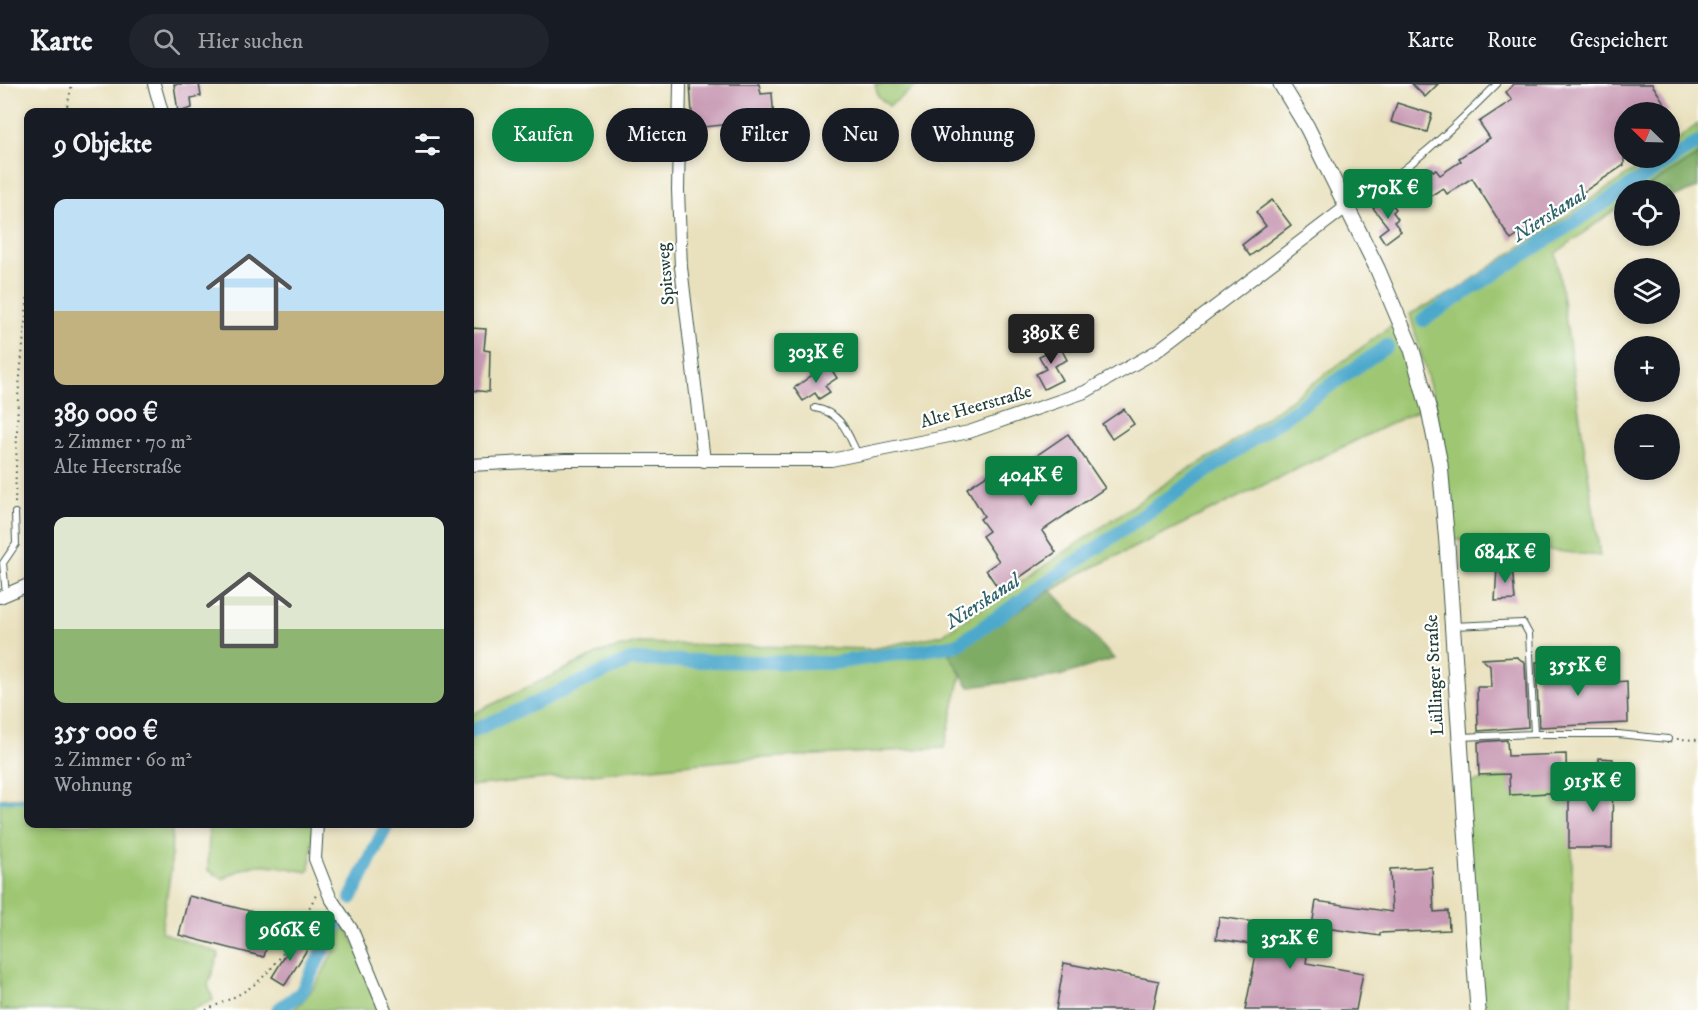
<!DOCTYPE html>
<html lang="de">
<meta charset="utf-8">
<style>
:root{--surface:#171b24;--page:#20242c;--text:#f1f3f6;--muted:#9ea1a6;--line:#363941;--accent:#0b8043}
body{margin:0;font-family:"IM FELL DW Pica",serif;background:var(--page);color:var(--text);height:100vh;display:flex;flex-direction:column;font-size:22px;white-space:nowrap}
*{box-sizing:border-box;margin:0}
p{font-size:20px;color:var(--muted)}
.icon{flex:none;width:33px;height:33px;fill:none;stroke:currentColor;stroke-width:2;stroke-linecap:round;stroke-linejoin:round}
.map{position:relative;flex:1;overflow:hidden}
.side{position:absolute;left:24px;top:24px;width:450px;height:720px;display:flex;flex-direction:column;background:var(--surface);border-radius:12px;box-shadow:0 3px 9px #0003}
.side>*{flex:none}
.guide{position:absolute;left:492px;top:24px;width:570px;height:54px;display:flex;gap:12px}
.needle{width:39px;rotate:293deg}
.tools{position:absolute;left:1614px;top:18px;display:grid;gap:12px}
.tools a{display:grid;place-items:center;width:66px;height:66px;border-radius:50%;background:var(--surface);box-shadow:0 3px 9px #0003;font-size:30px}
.price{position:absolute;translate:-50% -51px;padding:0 14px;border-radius:6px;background:var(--accent);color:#fff;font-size:20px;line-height:39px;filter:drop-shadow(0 2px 3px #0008)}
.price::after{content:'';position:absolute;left:50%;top:36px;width:18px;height:14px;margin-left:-9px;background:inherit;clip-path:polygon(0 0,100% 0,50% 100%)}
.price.active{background:#222;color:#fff}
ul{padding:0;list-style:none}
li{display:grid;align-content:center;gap:12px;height:318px;padding:0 30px}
li span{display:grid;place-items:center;height:186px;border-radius:12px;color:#555}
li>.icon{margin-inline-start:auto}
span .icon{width:108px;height:108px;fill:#fffc;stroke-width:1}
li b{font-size:26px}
h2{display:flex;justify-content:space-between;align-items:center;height:72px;padding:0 30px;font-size:26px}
.tag{padding:0 21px;border-radius:27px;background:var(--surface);box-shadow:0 3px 9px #0003;font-size:21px;line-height:54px}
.tag.active{background:var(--accent);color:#fff}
header{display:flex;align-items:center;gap:36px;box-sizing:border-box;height:84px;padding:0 30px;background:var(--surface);border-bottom:2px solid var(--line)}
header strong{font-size:28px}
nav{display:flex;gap:33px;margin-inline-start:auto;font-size:21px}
.search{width:420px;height:54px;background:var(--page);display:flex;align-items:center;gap:15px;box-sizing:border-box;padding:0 21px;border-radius:33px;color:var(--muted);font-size:22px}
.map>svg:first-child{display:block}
.green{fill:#9fc773;stroke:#5f8254;stroke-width:1.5}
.forest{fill:#7fac65;stroke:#4f744c;stroke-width:1.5}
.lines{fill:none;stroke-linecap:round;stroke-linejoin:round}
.stream{stroke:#4ea9cc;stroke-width:4}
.canal{stroke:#4ea9cc;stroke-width:14}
.building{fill:#c89ab4}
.service-casing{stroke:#3d5649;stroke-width:8}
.minor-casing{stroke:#3d5649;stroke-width:14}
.tertiary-casing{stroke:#3d5649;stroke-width:17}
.path{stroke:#3d5649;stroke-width:2;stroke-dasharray:1.5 4.5;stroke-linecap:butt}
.service{stroke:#fff;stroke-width:6}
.minor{stroke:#fff;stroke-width:12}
.tertiary{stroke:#fff;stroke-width:15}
.labels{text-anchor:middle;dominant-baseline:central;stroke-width:4.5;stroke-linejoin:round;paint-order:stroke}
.street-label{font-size:18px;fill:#1f3d34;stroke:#fff}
.water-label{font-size:20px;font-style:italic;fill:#2f6369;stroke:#fff}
</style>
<header>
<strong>Karte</strong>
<div class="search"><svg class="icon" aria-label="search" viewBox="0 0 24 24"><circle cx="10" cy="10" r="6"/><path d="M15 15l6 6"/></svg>Hier suchen</div>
<nav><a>Karte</a><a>Route</a><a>Gespeichert</a></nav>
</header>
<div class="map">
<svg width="1698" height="926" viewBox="0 0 1698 926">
<rect width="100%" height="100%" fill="#fff"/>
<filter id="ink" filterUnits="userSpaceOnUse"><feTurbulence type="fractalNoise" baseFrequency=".0167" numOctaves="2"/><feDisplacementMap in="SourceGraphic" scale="12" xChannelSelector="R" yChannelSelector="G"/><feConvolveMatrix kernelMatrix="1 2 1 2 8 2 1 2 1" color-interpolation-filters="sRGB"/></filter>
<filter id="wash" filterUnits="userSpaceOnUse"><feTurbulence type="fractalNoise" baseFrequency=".008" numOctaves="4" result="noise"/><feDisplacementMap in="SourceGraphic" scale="24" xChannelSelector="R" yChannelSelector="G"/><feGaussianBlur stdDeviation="1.35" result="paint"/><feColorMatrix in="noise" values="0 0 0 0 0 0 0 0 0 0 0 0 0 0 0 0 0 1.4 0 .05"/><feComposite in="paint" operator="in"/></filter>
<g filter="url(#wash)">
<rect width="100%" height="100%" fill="#e9e1be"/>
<g class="green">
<polygon points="875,0 919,0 889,22 878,12"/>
<polygon points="1698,40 1698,71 1642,106 1624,106 1624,119 1556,169 1600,472 1448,455 1434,317 1410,230 1455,207 1652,74 1670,74 1670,61"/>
<polygon points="1394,240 1421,325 1079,490 950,570 961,591 944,664 743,675 470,702 470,631 601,568 638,559 871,565 942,551 1180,390 1219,368"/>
<polygon points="1509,692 1511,709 1568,707 1572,769 1572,926 1477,926 1461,700"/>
<polygon points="28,713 28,740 172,740 171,785 161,848 219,869 208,901 213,916 192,926 0,926 0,715"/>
<path d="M209 740H314L310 783 307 788C268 781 259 773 223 795L208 786Z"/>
<path d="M345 842 389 926H293C319 905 331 871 345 842Z"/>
</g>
<g class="forest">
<polygon points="1698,71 1698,104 1670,114 1670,106 1642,106"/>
<polygon points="1051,506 1114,575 1059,592 969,603 949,570"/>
</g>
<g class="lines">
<polyline class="stream" points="0,717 28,716"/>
<g class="canal">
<polyline points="1423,236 1698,58"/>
<polyline points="470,648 631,576 833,579 957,561 1387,262"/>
<polyline points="351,814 387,740"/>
<polyline points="278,926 301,909 337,839"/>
</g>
</g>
<g id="blocks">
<g class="building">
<polygon points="174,0 199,0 201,12 191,14 192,24 178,28"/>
<polygon points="690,0 759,0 761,10 772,9 774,36 693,44"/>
<polygon points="1412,0 1438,0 1425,13"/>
<polygon points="1514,0 1652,0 1670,28 1624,28 1624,81 1511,156 1472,94 1447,110 1443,104 1429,113 1426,107 1419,105 1421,99 1417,93 1431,84 1433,87 1436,86 1440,91 1461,77 1459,74 1490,54 1479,38 1512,16 1506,8"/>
<polygon points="1397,19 1432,30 1427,48 1391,38"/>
<polygon points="1387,114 1396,125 1393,128 1398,135 1394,138 1401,147 1385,159 1379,150 1388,143 1373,124"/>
<polygon points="1272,116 1291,141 1250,172 1242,161 1266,142 1256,128"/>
<polygon points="470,244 486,245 484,266 490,267 489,308 470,306"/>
<polygon points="1056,255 1067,276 1054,282 1062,296 1044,305 1036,290 1046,285 1039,272 1050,267 1047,260"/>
<polygon points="828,280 837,294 825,302 830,308 819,315 815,309 803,317 794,304"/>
<polygon points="1124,325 1134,340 1112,355 1102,340"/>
<polygon points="1068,350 1105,404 1042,447 1056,468 1000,507 986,486 999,477 982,452 989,447 980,435 984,432 967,404 999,383 1005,393"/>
<polygon points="1512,482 1515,516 1495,517 1497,483"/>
<polygon points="1517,573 1525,579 1528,643 1478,647 1477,603 1491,603 1490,582 1482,575"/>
<polygon points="1578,577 1578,595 1600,594 1600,599 1627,597 1628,639 1539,643 1536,578"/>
<polygon points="1507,656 1508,672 1566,670 1567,708 1510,711 1509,690 1479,691 1478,658"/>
<polygon points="1599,674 1613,675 1612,764 1569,764 1569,708 1599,708"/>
<polygon points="1432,783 1434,828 1448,827 1449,846 1380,849 1380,852 1312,842 1316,817 1392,828 1390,785"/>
<polygon points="189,812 274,833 264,873 179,851"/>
<polygon points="1219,833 1311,846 1306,879 1363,889 1356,926 1245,926 1258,861 1216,855"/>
<polygon points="295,856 308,864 285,901 272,893"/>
<polygon points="1064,879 1159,897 1153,926 1056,926"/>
</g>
</g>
</g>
<g filter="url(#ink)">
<use href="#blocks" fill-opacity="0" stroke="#3d5649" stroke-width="1.5"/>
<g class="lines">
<defs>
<g id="service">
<path d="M1347 123C1404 92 1451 46 1497 0"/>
<path d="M815 324C842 329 847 348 858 371"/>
<polyline points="6,511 3,479 16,460 15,429"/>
<polyline points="1452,542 1523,539 1529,550 1534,650 1460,653"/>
<polyline points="1534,650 1618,650 1668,655"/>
</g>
<g id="minor">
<polyline points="154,0 162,28"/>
<polyline points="680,0 678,106 681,183 704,377"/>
<polyline points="470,381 565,376 831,376 969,348 1085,308 1157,267 1346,123"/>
<polyline points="0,513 28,501"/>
<polyline points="317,740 315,775 330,813 352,846 385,926"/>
</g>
<polyline id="tertiary" points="1281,0 1307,43 1377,184 1412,266 1429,326 1440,380 1447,460 1478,926"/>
</defs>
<use href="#service" class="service-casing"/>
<use href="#minor" class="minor-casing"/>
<use href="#tertiary" class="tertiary-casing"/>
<g class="path">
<polyline points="66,28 72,0"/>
<polyline points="15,419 18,313 28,209"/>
<polyline points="1677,655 1698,656"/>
<path d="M206 926C225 917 247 909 263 893 286 871 301 839 316 811"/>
</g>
<use href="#service" class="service"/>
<use href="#minor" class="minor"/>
<use href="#tertiary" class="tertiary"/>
</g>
</g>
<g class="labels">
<g class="street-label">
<text transform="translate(666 190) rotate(-95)">Spitsweg</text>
<text transform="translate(976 323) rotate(-16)">Alte Heerstraße</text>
<text transform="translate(1435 591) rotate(-93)">Lüllinger Straße</text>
</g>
<g class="water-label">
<text transform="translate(1550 131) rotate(-33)">Nierskanal</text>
<text transform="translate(983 518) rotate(-33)">Nierskanal</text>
</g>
</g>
</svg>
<div class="tools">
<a><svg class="needle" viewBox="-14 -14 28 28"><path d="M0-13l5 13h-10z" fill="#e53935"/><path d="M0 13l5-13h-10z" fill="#9ea1a6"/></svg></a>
<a><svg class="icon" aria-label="locate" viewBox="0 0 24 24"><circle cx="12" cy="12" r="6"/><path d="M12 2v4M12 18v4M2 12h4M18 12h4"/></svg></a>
<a><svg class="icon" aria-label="layers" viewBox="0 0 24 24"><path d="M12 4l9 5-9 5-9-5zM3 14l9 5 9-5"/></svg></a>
<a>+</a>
<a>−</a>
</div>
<b class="price" style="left:1388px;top:136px">570K €</b>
<b class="price active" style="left:1051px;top:281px">389K €</b>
<b class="price" style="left:816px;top:300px">303K €</b>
<b class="price" style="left:1031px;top:423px">404K €</b>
<b class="price" style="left:1505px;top:500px">684K €</b>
<b class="price" style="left:1578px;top:613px">355K €</b>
<b class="price" style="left:1593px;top:729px">915K €</b>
<b class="price" style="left:290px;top:878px">966K €</b>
<b class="price" style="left:1290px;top:886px">352K €</b>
<div class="guide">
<a class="tag active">Kaufen</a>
<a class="tag">Mieten</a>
<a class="tag">Filter</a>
<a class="tag">Neu</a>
<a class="tag">Wohnung</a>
</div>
<section class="side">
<h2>9 Objekte<svg class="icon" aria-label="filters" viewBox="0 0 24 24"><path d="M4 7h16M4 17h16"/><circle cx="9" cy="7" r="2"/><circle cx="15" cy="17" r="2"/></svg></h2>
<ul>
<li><span style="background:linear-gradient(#bfe0f5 60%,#c2b280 0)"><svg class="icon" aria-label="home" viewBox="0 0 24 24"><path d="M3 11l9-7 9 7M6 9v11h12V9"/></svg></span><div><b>389 000 €</b><p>2 Zimmer · 70 m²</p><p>Alte Heerstraße</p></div></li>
<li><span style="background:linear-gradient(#dfe7d0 60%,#8fb573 0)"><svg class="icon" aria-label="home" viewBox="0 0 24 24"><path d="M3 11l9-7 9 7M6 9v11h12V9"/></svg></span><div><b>355 000 €</b><p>2 Zimmer · 60 m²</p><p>Wohnung</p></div></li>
</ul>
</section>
</div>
